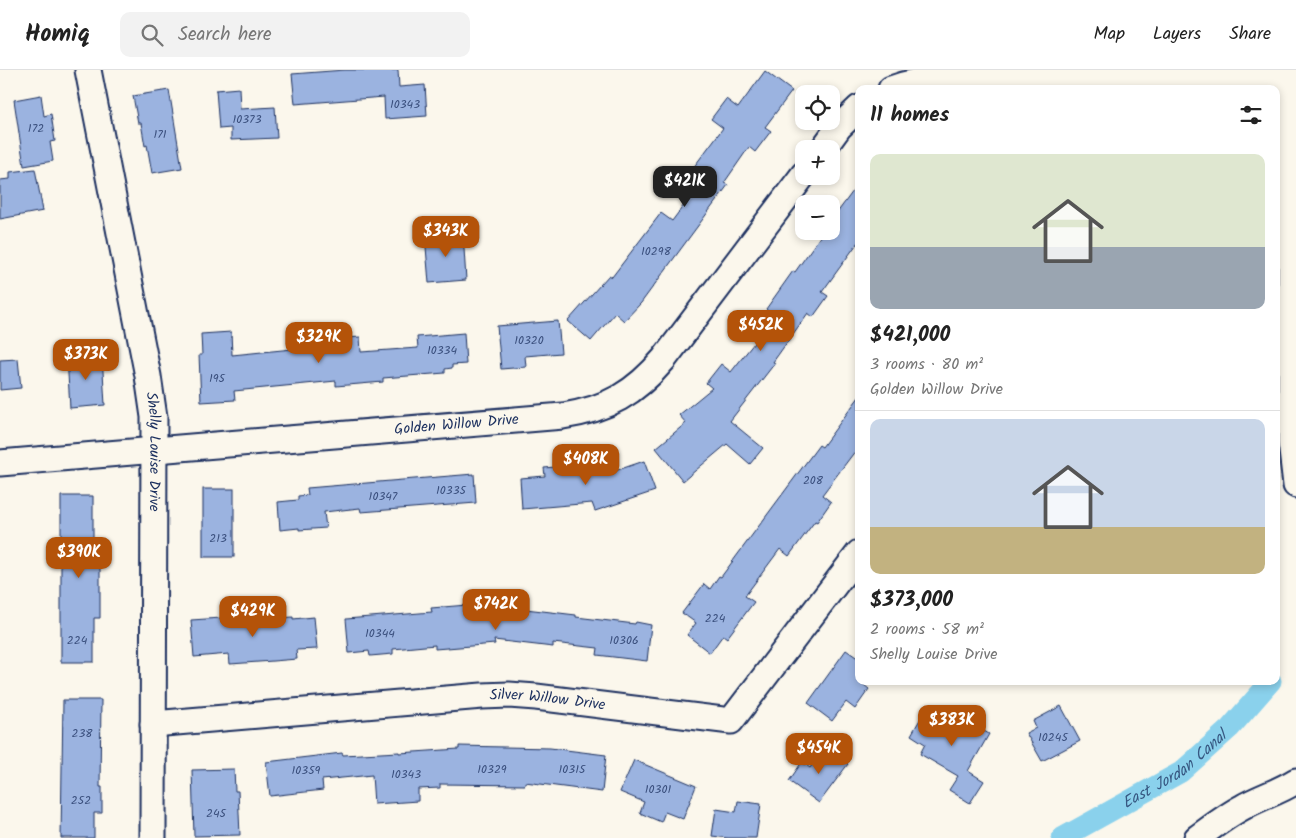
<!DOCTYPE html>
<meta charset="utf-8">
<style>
:root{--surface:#fff;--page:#f2f2f2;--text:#222;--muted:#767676;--line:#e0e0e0;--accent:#b45309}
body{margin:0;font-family:Kalam,sans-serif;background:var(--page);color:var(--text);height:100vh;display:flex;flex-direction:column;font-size:19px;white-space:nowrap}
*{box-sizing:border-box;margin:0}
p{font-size:16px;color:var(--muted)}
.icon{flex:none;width:28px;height:28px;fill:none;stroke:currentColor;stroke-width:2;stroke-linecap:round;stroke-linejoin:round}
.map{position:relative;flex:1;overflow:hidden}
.panel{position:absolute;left:855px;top:15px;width:425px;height:600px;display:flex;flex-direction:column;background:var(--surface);border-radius:10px;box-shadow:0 2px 8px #0003}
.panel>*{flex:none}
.controls{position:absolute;left:795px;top:15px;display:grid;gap:10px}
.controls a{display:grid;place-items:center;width:45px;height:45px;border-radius:10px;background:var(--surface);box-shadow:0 2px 8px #0003;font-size:25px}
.price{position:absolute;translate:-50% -42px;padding:0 11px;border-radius:10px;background:var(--accent);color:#fff;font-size:16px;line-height:32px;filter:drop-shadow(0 1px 2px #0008)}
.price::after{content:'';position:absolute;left:50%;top:30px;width:15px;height:11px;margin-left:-8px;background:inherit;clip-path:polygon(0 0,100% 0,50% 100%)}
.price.current{background:#222;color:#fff}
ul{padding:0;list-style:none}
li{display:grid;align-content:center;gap:10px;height:265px;padding:0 15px}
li+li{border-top:1px solid var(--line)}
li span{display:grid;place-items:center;height:155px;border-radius:10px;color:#555}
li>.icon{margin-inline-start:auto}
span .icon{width:90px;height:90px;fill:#fffc;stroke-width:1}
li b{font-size:21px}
h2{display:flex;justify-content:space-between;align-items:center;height:60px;padding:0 15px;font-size:21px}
header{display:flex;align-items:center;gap:30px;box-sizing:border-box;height:70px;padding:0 25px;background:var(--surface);border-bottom:1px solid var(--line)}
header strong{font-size:24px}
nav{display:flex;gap:28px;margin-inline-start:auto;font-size:18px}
.search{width:350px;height:45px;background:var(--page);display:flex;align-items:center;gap:12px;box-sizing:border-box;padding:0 18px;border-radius:10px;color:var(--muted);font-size:19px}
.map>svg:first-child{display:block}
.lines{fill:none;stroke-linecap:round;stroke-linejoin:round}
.canal{stroke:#8ad1ec;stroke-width:21}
.building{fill:#9bb3e0;stroke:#1b2f5e}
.minor-casing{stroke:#1b2f5e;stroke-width:29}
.minor{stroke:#fbf7ec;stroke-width:25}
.labels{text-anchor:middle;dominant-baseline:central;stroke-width:4;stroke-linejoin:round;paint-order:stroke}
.number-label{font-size:12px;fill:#3b507e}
.street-label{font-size:15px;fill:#1b2f5e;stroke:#fbf7ec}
.water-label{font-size:16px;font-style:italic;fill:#375882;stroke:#fbf7ec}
</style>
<header>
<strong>Homiq</strong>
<div class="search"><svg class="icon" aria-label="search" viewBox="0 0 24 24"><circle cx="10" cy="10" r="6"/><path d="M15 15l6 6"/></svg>Search here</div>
<nav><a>Map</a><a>Layers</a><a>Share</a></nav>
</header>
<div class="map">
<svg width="1296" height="768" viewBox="0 0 1296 768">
<rect width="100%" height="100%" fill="#fbf7ec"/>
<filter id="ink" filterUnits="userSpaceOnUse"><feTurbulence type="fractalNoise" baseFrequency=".02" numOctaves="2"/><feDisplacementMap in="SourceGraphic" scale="10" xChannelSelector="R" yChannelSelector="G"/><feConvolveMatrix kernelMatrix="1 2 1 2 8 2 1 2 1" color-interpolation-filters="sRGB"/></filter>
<g filter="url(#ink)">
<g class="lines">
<path class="canal" id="s1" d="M1062 768 1181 702 1230 658 1271 611"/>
</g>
<g class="building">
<polygon points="345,0 398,0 399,17 425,15 427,46 385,49 384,27 295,34 292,4"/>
<polygon points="765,1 792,21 765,57 771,61 755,82 749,77 724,113 728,115 641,233 624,251 615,243 591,271 568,251 609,205 612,207 661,143 672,151 699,115 687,106 723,58 711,49 726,29 738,38"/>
<polygon points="239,18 240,39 275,37 277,68 231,70 231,58 219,59 216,20"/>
<polygon points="169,20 182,98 152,103 147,75 145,76 141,53 138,53 133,26"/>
<polygon points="41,25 44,46 51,44 55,71 50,72 53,91 24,96 14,30"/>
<polygon points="35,99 43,141 0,149 0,110 10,109 10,102"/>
<polygon points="859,113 859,171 822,222 828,226 813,247 808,243 773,292 775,293 730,351 763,378 750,394 727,374 683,411 656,378 686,353 679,345 712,318 706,313 721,294 731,302 762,263 757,259 769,242 766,239 793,201 795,202 824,161 831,161 831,151"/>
<polygon points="463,163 466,210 429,213 425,165"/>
<polygon points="558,251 561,283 525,286 526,297 501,299 497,256"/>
<polygon points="231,262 232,285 333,275 333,269 360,267 361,282 418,278 417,267 464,263 466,294 452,295 452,298 445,299 445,303 383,308 383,312 336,316 336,311 234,321 235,330 201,332 199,285 202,285 201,264"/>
<polygon points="102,285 105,335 70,338 67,287"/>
<polygon points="18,289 21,318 0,320 0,290"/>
<polygon points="859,327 859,376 822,425 831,432 817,452 815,451 789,486 780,479 745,526 754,532 727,568 723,565 710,583 687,565 696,553 682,543 704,514 710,519 719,506 721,507 819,375 822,377"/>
<polygon points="605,390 609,403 644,391 655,421 595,441 592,433 522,439 520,408 545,406 544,398 566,396 567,403"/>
<polygon points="474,404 476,433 361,442 360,438 324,442 326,458 299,460 299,458 280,460 278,432 298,430 298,426 308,425 307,418"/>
<rect x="203" y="419" width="31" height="68"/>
<polygon points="61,426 93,426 93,472 102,472 102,497 100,497 100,548 94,548 94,592 61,592"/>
<polygon points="491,533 492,535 576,545 576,547 635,554 636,552 651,555 647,591 597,585 598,578 553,573 553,577 494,570 495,574 435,579 435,575 393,579 393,584 370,586 369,581 349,583 346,549 432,542 431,538"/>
<polygon points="252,546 252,550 293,547 293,549 314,547 317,579 296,580 297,589 273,591 230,594 229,584 194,587 191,550"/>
<polygon points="846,580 859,589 859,611 869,619 855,639 846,632 832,651 808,633"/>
<polygon points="63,630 101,630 100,717 102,717 102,743 94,743 94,768 61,768"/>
<polygon points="929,634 946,644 949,640 989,664 968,701 984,711 970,733 949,720 958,706 920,684 925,674 911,665"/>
<polygon points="1061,636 1080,671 1042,691 1026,663 1036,658 1033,651"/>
<polygon points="459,676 550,678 606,685 602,722 525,712 525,715 440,714 440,718 418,719 418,731 374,734 372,705 322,710 323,720 270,726 266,692 342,683 343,685 399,682 399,683 459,679"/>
<polygon points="824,677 848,694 819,733 789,711 802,692 810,698"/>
<polygon points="634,690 696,716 683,749 665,742 661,752 640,743 644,732 620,722"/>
<polygon points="234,699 235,721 238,721 240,765 194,766 192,700"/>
<polygon points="738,731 761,734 756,768 728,768 712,766 716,739 736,742"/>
</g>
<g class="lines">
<defs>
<g id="minor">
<path id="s2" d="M88 0 148 306 154 347 153 768"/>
<polyline points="1291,0 1291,372 1296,415"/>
<path d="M891 19C910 12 927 9 947 8L1291 7"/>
<polyline points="823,79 839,57 859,38"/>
<path id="s3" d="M0 393 563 346C608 339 635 323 664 289L804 104"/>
<path id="s4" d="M153 654 482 626 509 625 536 627 731 651 859 483"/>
<path d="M1197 768C1212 757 1226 746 1243 737 1260 727 1279 722 1296 711"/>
</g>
</defs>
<use href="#minor" class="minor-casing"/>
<use href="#minor" class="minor"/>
</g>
</g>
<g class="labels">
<g class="number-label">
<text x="405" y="34">10343</text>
<text x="247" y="49">10373</text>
<text x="36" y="58">172</text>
<text x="160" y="64">171</text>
<text x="656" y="181">10298</text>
<text x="529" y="270">10320</text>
<text x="442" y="280">10334</text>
<text x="217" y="308">195</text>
<text x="813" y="410">208</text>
<text x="451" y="420">10335</text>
<text x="383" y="426">10347</text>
<text x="218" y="468">213</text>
<text x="715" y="548">224</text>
<text x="380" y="563">10344</text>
<text x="77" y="570">224</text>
<text x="624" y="570">10306</text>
<text x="82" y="663">238</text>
<text x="1053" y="667">10245</text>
<text x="492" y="699">10329</text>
<text x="572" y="699">10315</text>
<text x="306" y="700">10359</text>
<text x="406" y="704">10343</text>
<text x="658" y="719">10301</text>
<text x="81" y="730">252</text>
<text x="216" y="743">245</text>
</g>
<g class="street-label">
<text stroke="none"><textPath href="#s3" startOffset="458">Golden Willow Drive</textPath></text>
<text stroke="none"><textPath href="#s2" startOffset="388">Shelly Louise Drive</textPath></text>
<text stroke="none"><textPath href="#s4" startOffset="396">Silver Willow Drive</textPath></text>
</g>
<g class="water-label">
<text stroke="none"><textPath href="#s1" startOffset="132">East Jordan Canal</textPath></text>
</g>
</g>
</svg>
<div class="controls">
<a><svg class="icon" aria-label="locate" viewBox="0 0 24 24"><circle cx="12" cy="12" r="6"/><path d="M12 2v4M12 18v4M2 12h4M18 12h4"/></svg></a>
<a>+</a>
<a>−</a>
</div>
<b class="price current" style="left:685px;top:138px">$421K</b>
<b class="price" style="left:446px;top:188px">$343K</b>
<b class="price" style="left:761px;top:282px">$452K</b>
<b class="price" style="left:319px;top:294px">$329K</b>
<b class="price" style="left:86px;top:311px">$373K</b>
<b class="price" style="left:586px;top:416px">$408K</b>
<b class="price" style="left:79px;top:509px">$390K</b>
<b class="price" style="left:496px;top:561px">$742K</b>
<b class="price" style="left:253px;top:568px">$429K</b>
<b class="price" style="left:952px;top:677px">$383K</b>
<b class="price" style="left:819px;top:705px">$454K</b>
<section class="panel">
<h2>11 homes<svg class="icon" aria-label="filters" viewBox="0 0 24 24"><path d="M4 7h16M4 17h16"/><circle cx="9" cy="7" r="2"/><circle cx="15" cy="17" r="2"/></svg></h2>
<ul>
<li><span style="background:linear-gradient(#dfe7d0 60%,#9aa5b1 0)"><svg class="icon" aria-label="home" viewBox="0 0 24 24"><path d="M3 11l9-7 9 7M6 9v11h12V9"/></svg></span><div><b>$421,000</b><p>3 rooms · 80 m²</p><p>Golden Willow Drive</p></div></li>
<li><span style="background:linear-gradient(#c9d6e8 70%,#c2b280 0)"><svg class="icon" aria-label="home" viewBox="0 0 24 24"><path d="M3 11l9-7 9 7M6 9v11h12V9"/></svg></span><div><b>$373,000</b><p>2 rooms · 58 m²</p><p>Shelly Louise Drive</p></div></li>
</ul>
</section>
</div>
